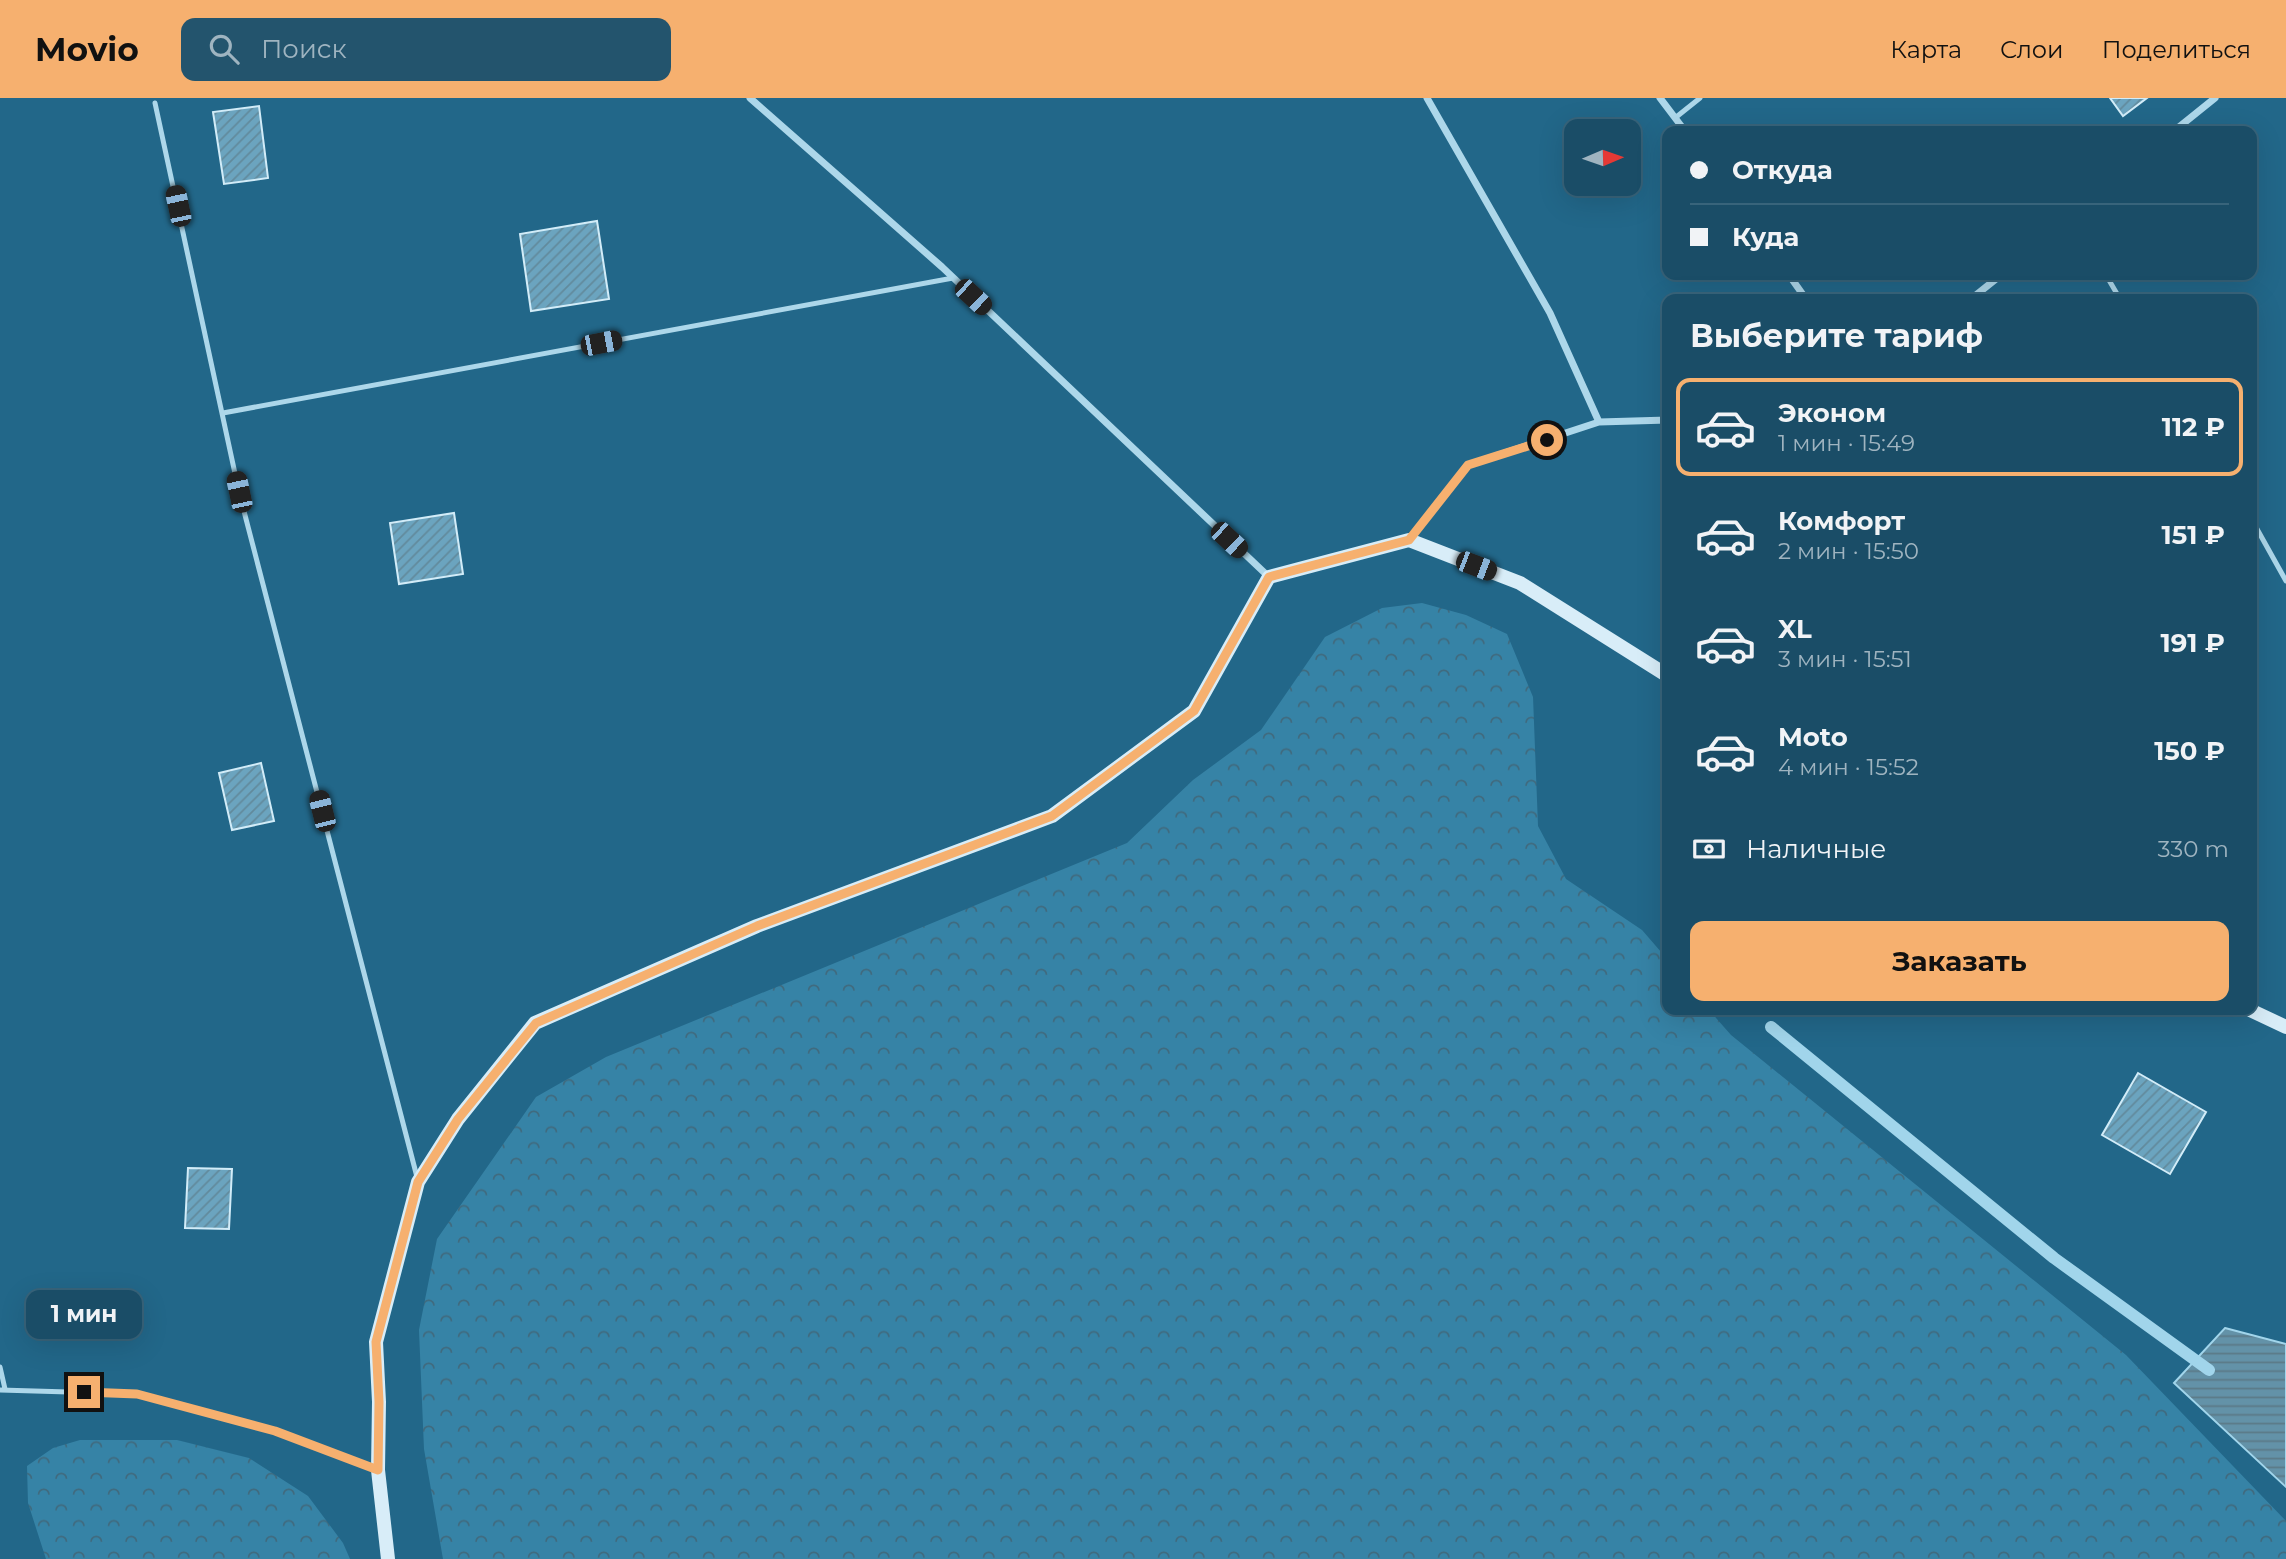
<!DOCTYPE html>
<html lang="ru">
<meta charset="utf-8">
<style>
:root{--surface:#1a4d67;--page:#23546d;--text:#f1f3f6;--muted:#9fb4c0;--line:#38647b;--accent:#f6b06f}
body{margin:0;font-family:Montserrat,sans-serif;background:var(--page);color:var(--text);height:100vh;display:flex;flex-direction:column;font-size:26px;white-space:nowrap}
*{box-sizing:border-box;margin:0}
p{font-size:23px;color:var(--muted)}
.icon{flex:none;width:38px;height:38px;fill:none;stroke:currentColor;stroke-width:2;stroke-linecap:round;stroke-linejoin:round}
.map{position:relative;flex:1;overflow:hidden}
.drawer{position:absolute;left:1662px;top:196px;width:595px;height:721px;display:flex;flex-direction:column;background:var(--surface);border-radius:14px;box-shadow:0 7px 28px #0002,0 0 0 2px var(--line)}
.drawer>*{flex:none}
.guide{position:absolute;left:1662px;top:28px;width:595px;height:154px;border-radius:14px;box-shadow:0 7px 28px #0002,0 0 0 2px var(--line);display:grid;align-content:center;height:154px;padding:0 28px;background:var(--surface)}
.needle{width:46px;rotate:88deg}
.tools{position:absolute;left:1564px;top:21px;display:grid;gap:14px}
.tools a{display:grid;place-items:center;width:77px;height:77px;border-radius:14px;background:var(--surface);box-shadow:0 7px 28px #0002,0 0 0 2px var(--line);font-size:35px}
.end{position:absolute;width:32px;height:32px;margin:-16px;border:9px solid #f6b06f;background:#111;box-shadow:0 0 0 4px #111}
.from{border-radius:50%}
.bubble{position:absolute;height:49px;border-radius:14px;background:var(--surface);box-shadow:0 7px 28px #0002,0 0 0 2px var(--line);font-size:23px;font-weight:700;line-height:49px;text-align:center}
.car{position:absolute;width:21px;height:42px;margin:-21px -10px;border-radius:9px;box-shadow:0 0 5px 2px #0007;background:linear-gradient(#222 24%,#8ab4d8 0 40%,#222 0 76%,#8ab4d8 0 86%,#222 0)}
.guide b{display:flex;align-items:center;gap:24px;height:66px;font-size:26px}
.guide b+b{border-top:2px solid var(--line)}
.guide i{width:18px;height:18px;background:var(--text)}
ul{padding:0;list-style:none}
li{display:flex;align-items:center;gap:21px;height:98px;margin:0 14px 10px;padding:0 14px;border:4px solid transparent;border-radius:14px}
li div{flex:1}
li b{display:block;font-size:26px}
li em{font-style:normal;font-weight:700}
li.selected{border-color:var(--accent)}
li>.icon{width:63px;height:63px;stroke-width:1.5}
h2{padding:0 28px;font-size:32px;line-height:84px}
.pay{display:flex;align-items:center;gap:18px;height:77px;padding:0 28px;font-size:26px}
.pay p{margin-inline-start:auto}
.primary-button{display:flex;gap:14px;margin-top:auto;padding:14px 28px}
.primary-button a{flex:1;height:80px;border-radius:14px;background:var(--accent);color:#111;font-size:28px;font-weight:700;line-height:80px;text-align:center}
header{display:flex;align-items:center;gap:42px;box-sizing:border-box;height:98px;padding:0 35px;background:var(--accent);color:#111}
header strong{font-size:33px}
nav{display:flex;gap:38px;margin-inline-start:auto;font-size:24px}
.search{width:490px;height:63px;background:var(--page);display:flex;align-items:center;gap:18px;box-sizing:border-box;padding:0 24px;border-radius:14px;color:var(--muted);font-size:26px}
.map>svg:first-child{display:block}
.forest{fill:url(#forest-crowns)}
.water{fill:url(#water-rules);stroke:#a1d5eb;stroke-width:2}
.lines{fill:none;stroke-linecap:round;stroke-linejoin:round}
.stream{stroke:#a1d5eb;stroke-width:12}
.building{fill:url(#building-hatch);stroke:#d2ecf8;stroke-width:2}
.service{stroke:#add7ea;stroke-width:5}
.minor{stroke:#add7ea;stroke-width:7}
.secondary{stroke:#d8edf8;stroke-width:14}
.route{stroke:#f6b06f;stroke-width:9}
</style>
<header>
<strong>Movio</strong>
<div class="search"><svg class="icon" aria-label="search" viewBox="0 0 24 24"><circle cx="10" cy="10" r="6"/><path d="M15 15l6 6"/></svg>Поиск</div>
<nav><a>Карта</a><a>Слои</a><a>Поделиться</a></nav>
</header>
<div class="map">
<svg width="2286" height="1461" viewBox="0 0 2286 1461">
<defs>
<pattern id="forest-crowns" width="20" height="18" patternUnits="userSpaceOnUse" patternTransform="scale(1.75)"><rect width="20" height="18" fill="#3683a6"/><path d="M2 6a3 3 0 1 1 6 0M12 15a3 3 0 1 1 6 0" fill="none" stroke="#406a7e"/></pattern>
<pattern id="water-rules" width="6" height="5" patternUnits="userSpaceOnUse" patternTransform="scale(1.75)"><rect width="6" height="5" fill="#6392a8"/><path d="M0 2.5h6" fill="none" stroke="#5b7a88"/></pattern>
<pattern id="building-hatch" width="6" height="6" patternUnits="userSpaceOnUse" patternTransform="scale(1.75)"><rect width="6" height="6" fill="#6ba4bf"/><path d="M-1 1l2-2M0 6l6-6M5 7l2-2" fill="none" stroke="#628a9c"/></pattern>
</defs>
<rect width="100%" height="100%" fill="#226789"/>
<!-- forest -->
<path class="forest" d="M1422 505 1466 517 1507 536 1533 599 1538 728 1566 781 1642 832 1668 862V912H1709L1731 937 2126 1257 2286 1423V1461H443L424 1351 419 1232 437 1141 536 999 606 959 1127 745 1193 682 1261 632 1325 539 1382 510Z
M80 1342H177L249 1360 308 1398 343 1445 350 1461H46L28 1405 27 1368 53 1350Z"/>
<!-- water -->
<path class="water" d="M2225 1230 2286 1246V1389L2174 1285Z"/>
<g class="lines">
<!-- stream -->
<path class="stream" d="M1771 929 2054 1160 2209 1272"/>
</g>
<!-- building -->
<path class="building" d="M2110 0H2147L2123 18Z
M259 8 268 80 224 86 213 14Z
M597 123 609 201 531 213 520 136Z
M454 415 463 476 399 486 390 425Z
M261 665 274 723 232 732 219 675Z
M2138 975 2206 1014 2170 1076 2102 1037Z
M188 1070 232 1071 229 1131 185 1130Z"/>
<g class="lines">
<!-- service -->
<path class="service" d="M155 5 239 394 417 1079
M1675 20 1700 0
M2106 177 2120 201
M223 315 953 180
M2252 422 2286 483
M0 1269 5 1291
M0 1292 137 1296 275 1333 377 1371"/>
<!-- minor -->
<path class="minor" d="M750 0 942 169 1269 479
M1427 0 1550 215 1599 324
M1660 0 1685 33
M2174 33 2215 0
M1789 177 1806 201
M1971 201 2001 177
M1409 442 1468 367 1599 324 1668 322"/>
<!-- secondary -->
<path class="secondary" d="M2250 912 2286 929
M388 1461 378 1372 379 1304 376 1244 418 1084 458 1021 535 925 757 828 1052 718 1194 613 1269 479 1409 442 1520 485 1668 578"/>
</g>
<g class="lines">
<!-- route -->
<path class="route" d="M84 1294 137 1296 275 1333 378 1372 379 1304 376 1244 418 1084 458 1021 536 925 757 828 1052 718 1194 613 1269 479 1409 442 1468 367 1547 342"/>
</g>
</svg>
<div class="tools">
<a><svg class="needle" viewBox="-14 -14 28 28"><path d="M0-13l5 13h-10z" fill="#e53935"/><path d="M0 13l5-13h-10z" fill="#9fb4c0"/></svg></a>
</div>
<i class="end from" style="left:1547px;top:342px"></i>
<i class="end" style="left:84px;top:1294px"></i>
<div class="bubble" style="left:26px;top:1192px;width:116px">1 мин</div>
<i class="car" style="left:178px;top:108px;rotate:348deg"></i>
<i class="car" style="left:973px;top:199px;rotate:133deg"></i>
<i class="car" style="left:601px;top:245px;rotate:79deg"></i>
<i class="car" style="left:239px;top:394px;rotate:348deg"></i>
<i class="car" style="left:1229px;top:442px;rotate:133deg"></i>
<i class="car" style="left:1476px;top:468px;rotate:111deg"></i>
<i class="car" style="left:322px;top:713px;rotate:346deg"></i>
<div class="guide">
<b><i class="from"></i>Откуда</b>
<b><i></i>Куда</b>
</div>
<section class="drawer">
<h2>Выберите тариф</h2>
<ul>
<li class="selected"><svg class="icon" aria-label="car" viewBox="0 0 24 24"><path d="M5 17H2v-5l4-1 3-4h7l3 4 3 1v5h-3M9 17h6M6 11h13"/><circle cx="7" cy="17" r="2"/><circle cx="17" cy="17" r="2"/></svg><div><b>Эконом</b><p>1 мин · 15:49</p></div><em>112 ₽</em></li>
<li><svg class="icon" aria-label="car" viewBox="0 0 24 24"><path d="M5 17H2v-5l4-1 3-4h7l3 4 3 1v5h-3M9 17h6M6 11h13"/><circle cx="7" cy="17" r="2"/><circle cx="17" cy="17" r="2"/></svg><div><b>Комфорт</b><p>2 мин · 15:50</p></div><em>151 ₽</em></li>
<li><svg class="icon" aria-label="car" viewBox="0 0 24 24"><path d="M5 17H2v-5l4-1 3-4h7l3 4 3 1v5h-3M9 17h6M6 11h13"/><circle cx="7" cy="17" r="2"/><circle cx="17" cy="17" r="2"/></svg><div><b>XL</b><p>3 мин · 15:51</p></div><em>191 ₽</em></li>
<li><svg class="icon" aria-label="car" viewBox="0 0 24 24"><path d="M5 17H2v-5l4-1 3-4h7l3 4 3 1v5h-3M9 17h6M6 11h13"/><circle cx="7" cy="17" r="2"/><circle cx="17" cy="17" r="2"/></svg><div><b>Moto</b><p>4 мин · 15:52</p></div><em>150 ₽</em></li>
</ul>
<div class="pay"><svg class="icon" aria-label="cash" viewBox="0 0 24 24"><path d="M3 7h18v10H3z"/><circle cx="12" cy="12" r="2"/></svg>Наличные<p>330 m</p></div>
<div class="primary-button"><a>Заказать</a></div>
</section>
</div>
